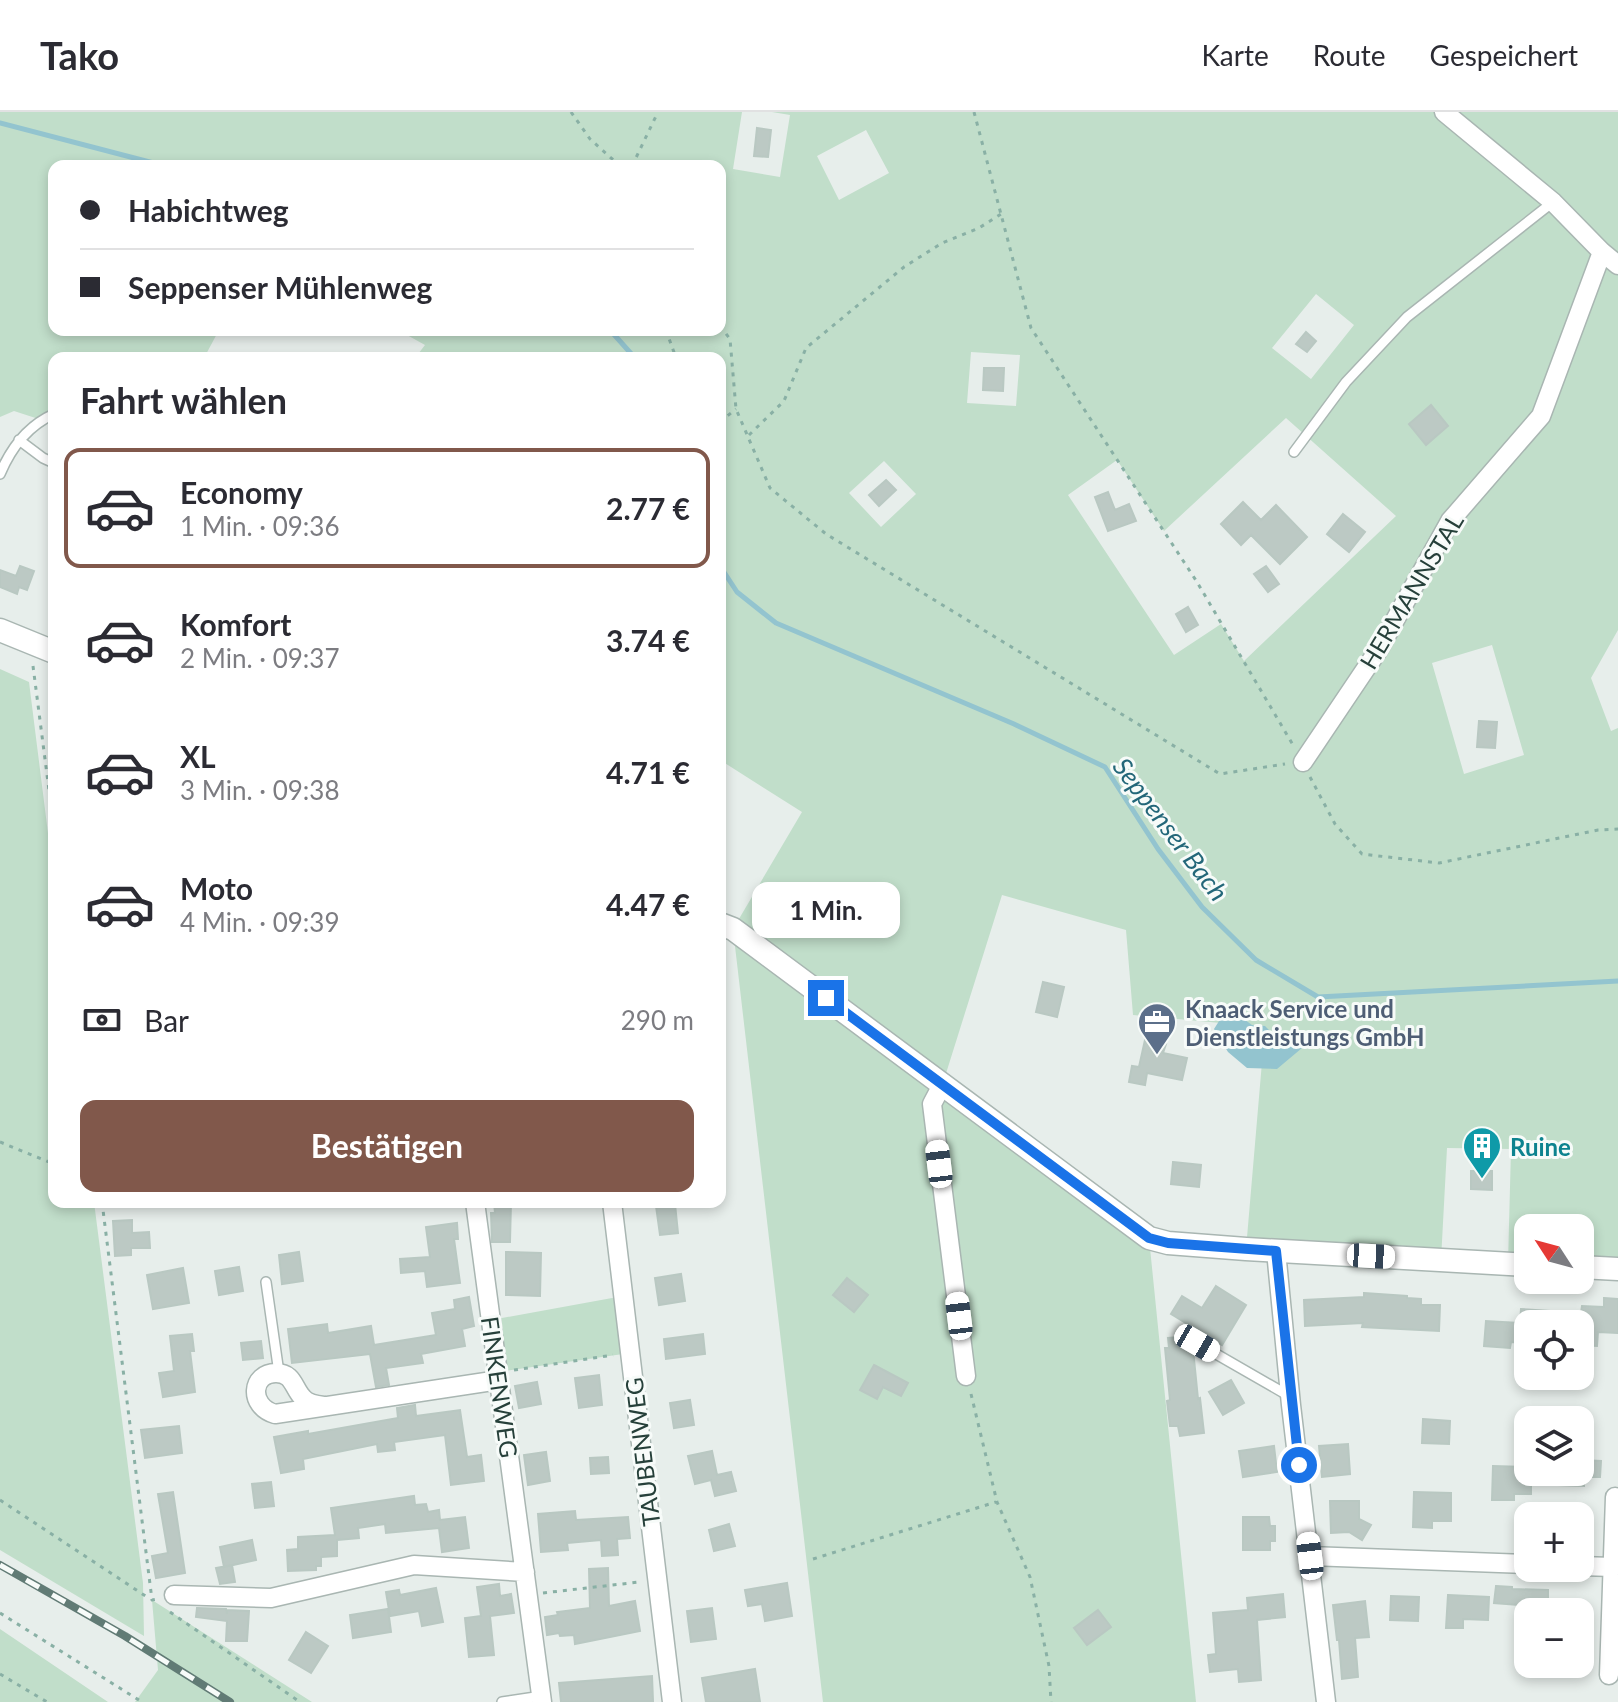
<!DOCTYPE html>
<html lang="de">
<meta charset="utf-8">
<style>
:root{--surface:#fff;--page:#f7f7f7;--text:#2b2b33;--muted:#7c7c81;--line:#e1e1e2;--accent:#81584b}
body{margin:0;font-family:Lato,sans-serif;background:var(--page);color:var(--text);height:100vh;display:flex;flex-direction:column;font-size:30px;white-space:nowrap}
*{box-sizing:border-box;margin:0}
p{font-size:26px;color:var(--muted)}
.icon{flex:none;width:44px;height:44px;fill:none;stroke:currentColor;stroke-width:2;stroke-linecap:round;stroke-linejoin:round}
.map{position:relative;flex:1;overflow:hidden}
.panel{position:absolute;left:48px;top:240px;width:678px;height:856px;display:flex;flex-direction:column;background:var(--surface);border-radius:16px;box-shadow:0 4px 12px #0003}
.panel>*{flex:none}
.banner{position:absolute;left:48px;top:48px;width:678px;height:176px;border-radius:16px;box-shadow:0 4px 12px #0003;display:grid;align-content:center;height:176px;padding:0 32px;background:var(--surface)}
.needle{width:52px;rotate:306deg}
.tools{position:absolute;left:1514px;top:1102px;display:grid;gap:16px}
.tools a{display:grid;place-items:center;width:80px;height:80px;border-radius:16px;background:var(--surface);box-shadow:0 4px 12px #0003;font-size:40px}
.end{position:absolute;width:36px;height:36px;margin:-18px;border:10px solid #1a73e8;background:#fff;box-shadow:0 0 0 4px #fff}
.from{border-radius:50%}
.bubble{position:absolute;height:56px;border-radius:16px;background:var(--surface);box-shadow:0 4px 12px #0003;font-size:26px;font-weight:700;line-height:56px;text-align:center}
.car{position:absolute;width:24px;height:48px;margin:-24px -12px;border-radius:10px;box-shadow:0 0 6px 2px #0007;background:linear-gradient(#fff 24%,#345 0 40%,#fff 0 76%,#345 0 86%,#fff 0)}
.banner b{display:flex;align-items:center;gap:28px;height:76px;font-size:30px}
.banner b+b{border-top:2px solid var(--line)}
.banner i{width:20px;height:20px;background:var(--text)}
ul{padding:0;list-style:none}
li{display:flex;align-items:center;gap:24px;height:120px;margin:0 16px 12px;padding:0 16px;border:4px solid transparent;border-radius:16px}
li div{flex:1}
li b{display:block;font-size:30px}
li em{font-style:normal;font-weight:700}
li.selected{border-color:var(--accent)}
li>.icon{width:72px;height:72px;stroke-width:1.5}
h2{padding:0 32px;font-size:36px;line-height:96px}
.pay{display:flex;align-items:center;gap:20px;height:88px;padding:0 32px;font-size:30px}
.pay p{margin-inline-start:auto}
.cta{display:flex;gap:16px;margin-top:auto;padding:16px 32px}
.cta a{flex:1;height:92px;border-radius:16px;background:var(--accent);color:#fff;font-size:32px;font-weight:700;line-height:92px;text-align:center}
header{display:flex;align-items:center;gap:48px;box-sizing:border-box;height:112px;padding:0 40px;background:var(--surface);border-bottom:2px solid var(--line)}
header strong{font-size:38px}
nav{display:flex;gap:44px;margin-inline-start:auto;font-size:28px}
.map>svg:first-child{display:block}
.green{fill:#c1deca;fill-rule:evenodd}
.water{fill:#93c4cf}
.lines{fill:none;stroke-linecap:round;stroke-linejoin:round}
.stream{stroke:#93c4cf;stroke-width:5}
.building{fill:#bcc9c4;stroke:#b9c8c2;stroke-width:2}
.service-casing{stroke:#a9b6b2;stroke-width:12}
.minor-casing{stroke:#a9b6b2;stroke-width:21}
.tertiary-casing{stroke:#a9b6b2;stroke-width:25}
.path{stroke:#89b0a5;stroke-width:3;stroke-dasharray:4 6;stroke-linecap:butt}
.service{stroke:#fff;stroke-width:9}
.minor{stroke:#fff;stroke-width:18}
.tertiary{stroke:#fff;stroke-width:22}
.rail-casing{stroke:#617b75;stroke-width:8}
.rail{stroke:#f7fbf9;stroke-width:5;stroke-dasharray:15;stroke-linecap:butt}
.route{stroke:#1a73e8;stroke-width:10}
.labels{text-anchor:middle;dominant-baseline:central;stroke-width:6;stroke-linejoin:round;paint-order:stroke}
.street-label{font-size:24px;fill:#26403a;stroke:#f7fbf9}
.service-label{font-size:24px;font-weight:bold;fill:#4e5e75;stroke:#f7fbf9;text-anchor:start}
.culture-label{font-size:24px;font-weight:bold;fill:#0d838f;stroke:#f7fbf9;text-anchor:start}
.water-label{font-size:26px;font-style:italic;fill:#236779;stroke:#f7fbf9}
</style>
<header>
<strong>Tako</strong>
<nav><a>Karte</a><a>Route</a><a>Gespeichert</a></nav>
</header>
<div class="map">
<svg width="1618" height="1590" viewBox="0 0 1618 1590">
<rect width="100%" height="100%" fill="#e7eeeb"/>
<!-- green -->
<path class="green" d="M0 0H742L733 57 780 65 790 3 772 0H1618V518L1591 566 1611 619 1618 616V1157L1580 1155V1116H1528V1153L1508 1151 1511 1037 1447 1036 1441 1148 1246 1137 1265 915 1133 903 1126 818 1002 783 943 971 1149 1126 1196 1590H823L733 817 802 700 720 648V246H415L425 233 398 218H720V54H54V218H219L204 246H54V312L14 299 0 305ZM866 18 889 61 839 88 817 44ZM1316 182 1354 213 1311 267 1272 236ZM971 240 1020 243 1016 294 967 291ZM1286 306 1396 404 1244 549 1221 512 1174 543 1068 383 1117 348 1164 419ZM884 349 916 382 881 415 849 381ZM1492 533 1524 643 1464 662 1432 551Z
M0 557 29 570 54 769V1090H94L143 1471 144 1524 0 1438Z
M623 1184 630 1241 498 1260 491 1208Z
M152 1488 312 1590H135L158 1558Z
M0 1517 108 1590H0Z"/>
<!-- water -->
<path class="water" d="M1237 902 1252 913 1265 914 1280 929 1294 928 1302 936 1277 957 1247 956 1228 940 1214 917 1221 906Z"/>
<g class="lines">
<!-- stream -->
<path class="stream" d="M0 11 165 54
M610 218 635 246
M720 454 737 480 776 511 1014 612 1105 655 1158 737 1202 795 1256 848 1318 885 1618 869"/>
</g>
<!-- building -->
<path class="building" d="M757 16 771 18 768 45 754 44Z
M1306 220 1316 229 1307 240 1296 232Z
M984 256H1004L1003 279 983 278Z
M1431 293 1448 314 1426 333 1409 312Z
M886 368 896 378 879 394 869 383Z
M1108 380 1115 398 1129 392 1136 409 1108 419 1095 385Z
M1243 390 1261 408 1276 393 1307 425 1280 452 1251 423 1241 433 1221 412Z
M1343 402 1365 420 1349 440 1327 422Z
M20 454 34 459 27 478 19 475 17 482 0 475V458L16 464Z
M1266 454 1279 472 1268 480 1254 462Z
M1188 495 1198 513 1186 520 1176 502Z
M1479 609 1497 610 1495 636 1477 635Z
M1043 870 1064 875 1057 905 1036 900Z
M1145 928 1166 932 1163 941 1187 946 1182 968 1147 961 1145 973 1129 970 1132 954 1139 955Z
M1173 1050 1201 1053 1199 1075 1171 1072Z
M1471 1059H1492V1078L1471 1077Z
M494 1090H511L510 1130H492L491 1101H495Z
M675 1092 678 1121 660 1123 656 1094Z
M132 1108V1121L149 1120 150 1136H131V1143L115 1144 113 1109Z
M457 1111 458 1127H454L460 1171 427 1175 425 1159 401 1161 400 1147 430 1145 426 1115Z
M299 1140 303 1169 282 1172 279 1143Z
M506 1140 541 1141 540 1184 506 1183Z
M239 1155 243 1179 219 1183 215 1159Z
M183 1156 189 1191 153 1197 147 1163Z
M681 1162 685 1189 659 1193 655 1166Z
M847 1166 868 1183 854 1200 833 1183Z
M1216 1174 1246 1193 1222 1233 1171 1202 1182 1184 1202 1196Z
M1364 1181 1407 1184V1186L1421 1187V1193H1440L1439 1219 1362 1215 1363 1211 1305 1214 1304 1188 1364 1185Z
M469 1185 474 1214 462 1217 465 1234 421 1242 423 1251 386 1256 389 1273 376 1275 370 1242 292 1251 288 1217 327 1212 328 1221 371 1214 374 1233 436 1223 432 1201 455 1197 454 1188Z
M1604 1186 1618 1187V1221L1598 1220 1597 1234 1580 1233V1212H1525L1524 1231 1511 1230 1510 1236 1484 1234 1486 1209 1520 1211 1521 1197 1581 1201 1582 1194 1604 1195Z
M192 1222 194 1239H190L195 1280 163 1285 159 1261 174 1259 170 1224Z
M703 1222 705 1242 666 1247 664 1227Z
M1192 1224 1190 1232 1193 1237 1198 1287 1200 1286 1204 1321 1180 1324 1178 1314H1170L1167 1289 1170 1288 1165 1236H1169L1168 1226Z
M261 1229 263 1246 243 1248 241 1231Z
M874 1253 908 1271 901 1284 883 1275 877 1287 860 1278Z
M599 1263 602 1293 579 1296 575 1266Z
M1231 1268 1244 1291 1223 1303 1209 1280Z
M537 1270 541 1292 519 1296 515 1274Z
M690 1288 694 1313 674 1316 670 1291Z
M415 1293 416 1304 460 1298 467 1345 481 1343 484 1369 451 1373 445 1323 394 1330 395 1338 378 1340 377 1332 303 1347 304 1357 281 1361 274 1325 308 1319V1322L398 1306 397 1296Z
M1423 1307 1450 1309 1449 1332 1422 1331Z
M179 1314 182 1341 145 1346 141 1318Z
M1348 1332 1350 1362 1322 1365 1319 1334Z
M1274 1334 1277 1360 1243 1365 1239 1339Z
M712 1339 717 1363 731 1360 736 1379 715 1384 711 1368 695 1372 688 1344Z
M546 1340 550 1369 528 1373 524 1343Z
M608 1345 609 1361 591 1362 590 1346Z
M1580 1348 1601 1349 1600 1365H1584V1374L1559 1373 1560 1360H1580Z
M1493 1354 1528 1355V1360H1531V1382H1514V1388H1492Z
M271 1370 274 1394 255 1396 252 1372Z
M173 1380 185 1461 156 1466 152 1444 168 1441 158 1382Z
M1414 1380 1451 1381V1409H1432V1416L1413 1415Z
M414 1384 415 1393 426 1392 428 1400 439 1398 440 1408 465 1405 469 1436 442 1440 439 1416 386 1421 385 1412 358 1416 359 1426 337 1428V1444L321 1445V1454H316V1458L288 1459 287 1438 298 1437V1425L335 1423 331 1396Z
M1330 1389H1359V1407L1371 1413 1362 1428 1349 1420 1331 1421Z
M575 1399 576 1408 628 1405 630 1426 617 1427 618 1443 602 1444 601 1428 567 1431 568 1438 541 1440 538 1402Z
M1243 1405H1269L1270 1414H1275V1429H1270V1438H1243Z
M729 1412 735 1434 714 1439 709 1418Z
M252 1428 256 1448 224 1455 220 1435Z
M232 1453 235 1470 220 1472 216 1456Z
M608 1456 609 1494 635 1489 640 1519 575 1532 574 1523 560 1524 559 1521 547 1523 545 1505 558 1503 557 1500 590 1496 589 1457Z
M787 1471 792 1504 765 1509 762 1492 748 1494 745 1478Z
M499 1472 500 1484 511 1482 514 1501 490 1504 494 1543 469 1545 465 1506 481 1504 477 1475Z
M1496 1474 1512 1475V1477L1548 1478V1498H1532V1494L1494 1491Z
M436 1476 443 1510 422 1514 419 1499 390 1504 386 1480 399 1478 400 1483Z
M1283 1482 1285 1505 1257 1508 1261 1568 1239 1570 1238 1557 1210 1560 1208 1543 1216 1542 1213 1501 1248 1498 1247 1486Z
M1448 1483 1489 1485 1488 1508 1463 1507V1516H1446Z
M1391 1484 1419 1485 1418 1509 1390 1508Z
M1365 1489 1369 1525 1355 1526 1358 1565 1342 1567 1339 1528H1337L1333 1493Z
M197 1496 226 1497 227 1502V1498L249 1499 247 1529H226L227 1509 196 1505Z
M712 1496 716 1527 691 1530 687 1499Z
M388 1497 391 1520 353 1526 350 1503Z
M1098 1498 1111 1515 1087 1533 1074 1516Z
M306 1520 328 1534 311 1561 289 1548Z
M755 1557 760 1590H706L702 1566Z
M652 1564 653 1589 561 1590 559 1571Z"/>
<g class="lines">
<!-- service casing -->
<g class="service-casing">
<path id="service" d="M19 328 43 346 54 351
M1294 340 1346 270 1407 205 1553 90
M0 362C11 336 27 314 54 302
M266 1170 279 1261
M1197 1231 1291 1285
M502 1590 542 1584"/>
</g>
<!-- minor casing -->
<g class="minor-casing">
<path id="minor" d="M1444 0 1553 90 1602 140 1618 153
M1303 650 1379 537 1450 409 1541 304 1602 140
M943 971 932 992 966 1264
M475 1090 542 1590
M612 1090 672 1590
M1276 1139 1291 1293 1326 1590
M324 1294C316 1293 307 1292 302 1285 293 1275 293 1261 276 1261 251 1261 248 1294 275 1302L499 1268
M1310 1444 1528 1452
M1580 1454 1613 1455
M174 1483 271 1486 414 1453 525 1460
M1609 1563 1615 1385"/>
</g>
<!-- tertiary casing -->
<g class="tertiary-casing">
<path id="tertiary" d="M0 518 54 540
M720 812 733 817 1149 1126 1168 1131 1246 1137 1528 1153
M1580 1155 1618 1157"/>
</g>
<!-- path -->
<path class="path" d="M571 0 590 27 620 54
M974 0 1031 216 1197 470 1293 633
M632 54 658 0
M720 214 730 227 736 297 770 376 826 422 1220 662 1285 652
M666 218 676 246
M720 310 736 297
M749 323 784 289 806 236 904 155 942 131 979 116 1001 102
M33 554 54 717
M1310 665 1335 712 1362 742 1439 751 1598 718 1618 717
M0 1030 54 1052
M102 1090 152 1488 158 1487
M514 1258 613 1243
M971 1282 997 1390 1030 1465 1049 1554 1051 1590
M0 1388 150 1487
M813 1447 996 1390
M543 1481 639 1470
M170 1500 300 1590
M0 1501 142 1590
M0 1562 47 1590"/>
<!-- service -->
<use href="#service" class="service"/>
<!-- minor -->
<use href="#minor" class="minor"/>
<!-- tertiary -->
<use href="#tertiary" class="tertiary"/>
<!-- rail casing -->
<g class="rail-casing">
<path id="rail" d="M0 1453 125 1524 230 1590"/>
</g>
<!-- rail -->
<use href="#rail" class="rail"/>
</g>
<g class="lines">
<!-- route -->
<path class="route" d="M826 886 1149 1126 1168 1131 1276 1139 1299 1353"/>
</g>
<!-- icons -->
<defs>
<g id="office-pin" transform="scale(2)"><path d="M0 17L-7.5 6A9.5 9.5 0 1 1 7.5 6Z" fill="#5c6f8a" stroke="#f7fbf9"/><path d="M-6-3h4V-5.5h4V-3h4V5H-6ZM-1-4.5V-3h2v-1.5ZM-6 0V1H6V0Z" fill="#fff"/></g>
<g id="building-pin" transform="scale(2)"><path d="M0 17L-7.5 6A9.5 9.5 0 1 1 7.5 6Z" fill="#0f9aa8" stroke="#f7fbf9"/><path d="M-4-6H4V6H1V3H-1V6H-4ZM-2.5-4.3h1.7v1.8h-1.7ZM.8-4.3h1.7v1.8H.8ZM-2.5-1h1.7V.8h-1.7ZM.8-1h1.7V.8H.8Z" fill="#fff"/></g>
</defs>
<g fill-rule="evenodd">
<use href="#office-pin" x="1157" y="910"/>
<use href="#building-pin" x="1482" y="1034"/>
</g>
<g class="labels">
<!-- street labels -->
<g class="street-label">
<text transform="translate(1411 479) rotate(-59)">HERMANNSTAL</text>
<text transform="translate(500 1275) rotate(82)">FINKENWEG</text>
<text transform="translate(642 1340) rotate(-97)">TAUBENWEG</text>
</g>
<!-- service labels -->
<g class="service-label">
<text x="1185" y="896">Knaack Service und<tspan x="1185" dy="28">Dienstleistungs GmbH</tspan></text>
</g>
<!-- culture labels -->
<g class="culture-label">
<text x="1510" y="1034">Ruine</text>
</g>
<!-- water labels -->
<g class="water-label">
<text transform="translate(1171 717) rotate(53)">Seppenser Bach</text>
</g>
</g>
</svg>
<div class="tools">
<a><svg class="needle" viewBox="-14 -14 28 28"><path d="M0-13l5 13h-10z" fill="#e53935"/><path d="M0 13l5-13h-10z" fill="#7c7c81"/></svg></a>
<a><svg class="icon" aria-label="locate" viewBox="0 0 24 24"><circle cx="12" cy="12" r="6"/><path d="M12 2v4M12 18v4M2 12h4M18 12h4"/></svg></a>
<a><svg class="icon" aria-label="layers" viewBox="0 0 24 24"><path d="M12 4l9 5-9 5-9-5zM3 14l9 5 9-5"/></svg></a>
<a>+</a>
<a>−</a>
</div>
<i class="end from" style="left:1299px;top:1353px"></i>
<i class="end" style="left:826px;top:886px"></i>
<div class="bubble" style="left:752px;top:770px;width:148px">1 Min.</div>
<i class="car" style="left:939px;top:1052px;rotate:353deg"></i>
<i class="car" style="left:1371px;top:1144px;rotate:93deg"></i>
<i class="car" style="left:959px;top:1204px;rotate:353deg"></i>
<i class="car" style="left:1197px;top:1231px;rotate:120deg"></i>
<i class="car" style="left:1310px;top:1444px;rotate:353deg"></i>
<div class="banner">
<b><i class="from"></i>Habichtweg</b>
<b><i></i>Seppenser Mühlenweg</b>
</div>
<section class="panel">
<h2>Fahrt wählen</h2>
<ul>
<li class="selected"><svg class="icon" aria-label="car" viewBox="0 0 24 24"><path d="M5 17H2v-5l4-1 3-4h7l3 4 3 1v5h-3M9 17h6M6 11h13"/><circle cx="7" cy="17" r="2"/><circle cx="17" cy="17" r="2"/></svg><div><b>Economy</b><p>1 Min. · 09:36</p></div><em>2.77 €</em></li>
<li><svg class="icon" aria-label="car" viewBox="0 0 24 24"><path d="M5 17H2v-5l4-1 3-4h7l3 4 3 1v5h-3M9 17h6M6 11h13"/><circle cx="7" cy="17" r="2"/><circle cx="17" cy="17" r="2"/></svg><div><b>Komfort</b><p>2 Min. · 09:37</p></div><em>3.74 €</em></li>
<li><svg class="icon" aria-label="car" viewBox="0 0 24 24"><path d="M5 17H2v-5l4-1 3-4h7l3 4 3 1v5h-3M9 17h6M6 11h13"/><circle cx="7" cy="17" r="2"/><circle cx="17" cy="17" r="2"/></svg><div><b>XL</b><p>3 Min. · 09:38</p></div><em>4.71 €</em></li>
<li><svg class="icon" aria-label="car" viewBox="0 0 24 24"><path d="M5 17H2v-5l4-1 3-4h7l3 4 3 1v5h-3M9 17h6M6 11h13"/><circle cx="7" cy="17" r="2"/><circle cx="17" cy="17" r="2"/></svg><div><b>Moto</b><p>4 Min. · 09:39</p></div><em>4.47 €</em></li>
</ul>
<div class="pay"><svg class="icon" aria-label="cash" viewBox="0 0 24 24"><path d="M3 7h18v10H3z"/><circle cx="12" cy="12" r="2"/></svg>Bar<p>290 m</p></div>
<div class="cta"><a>Bestätigen</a></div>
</section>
</div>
